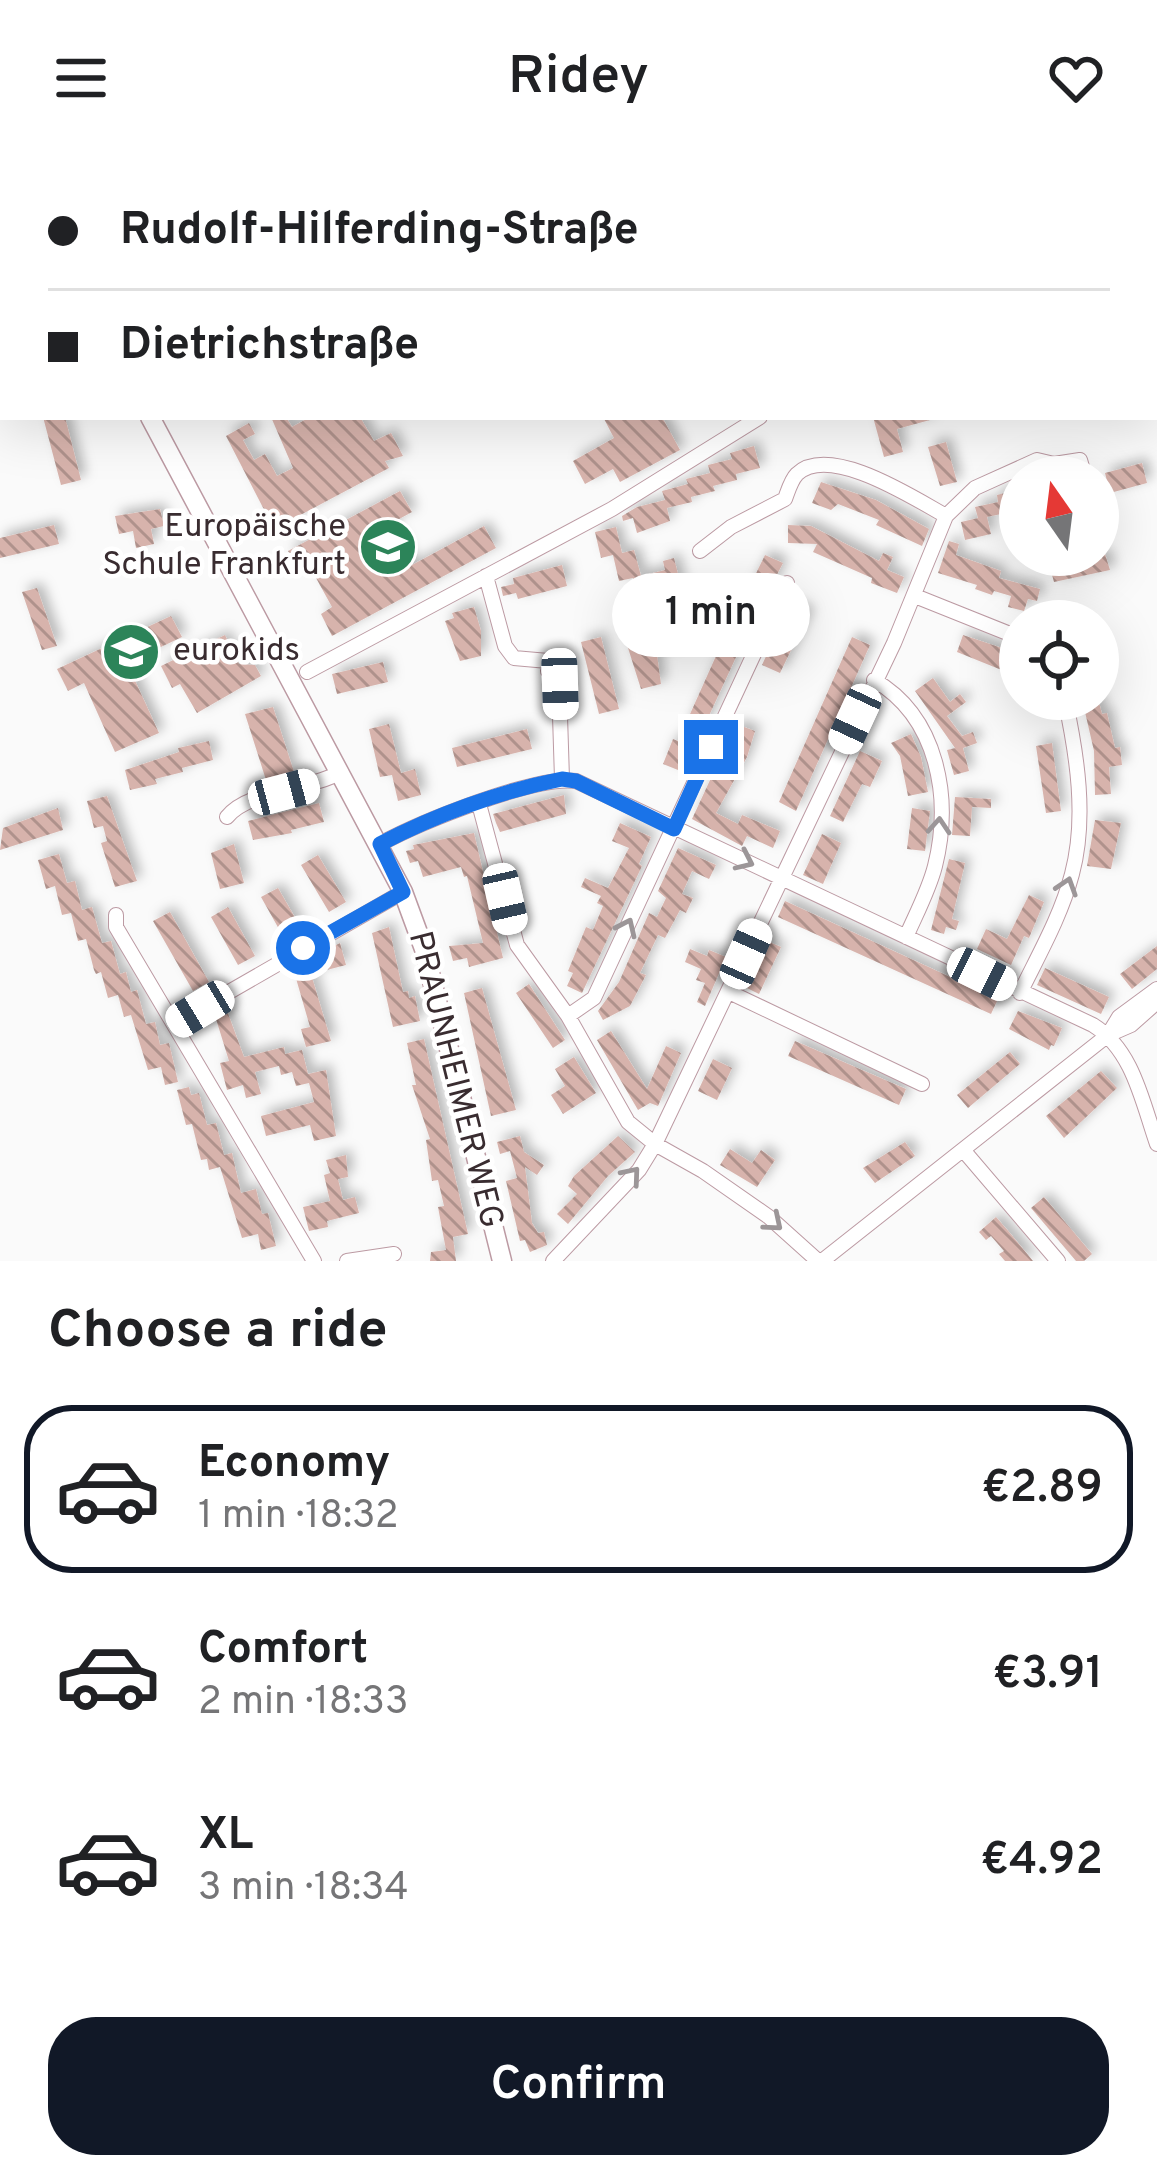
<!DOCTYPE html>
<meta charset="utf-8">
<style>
:root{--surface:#fff;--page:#f2f2f2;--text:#202124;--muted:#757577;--line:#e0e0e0;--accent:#111827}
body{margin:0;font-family:Overpass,sans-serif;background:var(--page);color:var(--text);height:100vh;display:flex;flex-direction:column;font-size:45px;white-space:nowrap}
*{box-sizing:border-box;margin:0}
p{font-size:39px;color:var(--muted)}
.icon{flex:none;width:66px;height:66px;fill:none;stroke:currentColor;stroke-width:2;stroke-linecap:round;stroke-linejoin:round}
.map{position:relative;height:1105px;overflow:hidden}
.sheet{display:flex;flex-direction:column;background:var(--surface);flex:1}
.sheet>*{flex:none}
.guide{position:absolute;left:0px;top:0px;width:1158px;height:264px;box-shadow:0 12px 48px #0002;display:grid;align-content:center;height:264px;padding:0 48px;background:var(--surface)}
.needle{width:78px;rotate:346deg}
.buttons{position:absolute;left:999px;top:300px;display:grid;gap:24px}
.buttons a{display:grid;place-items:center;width:120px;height:120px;border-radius:50%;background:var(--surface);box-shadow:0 12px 48px #0002;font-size:60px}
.end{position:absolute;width:54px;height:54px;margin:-27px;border:15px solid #1a73e8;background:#fff;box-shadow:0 0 0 6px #fff}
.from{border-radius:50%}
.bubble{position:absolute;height:84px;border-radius:42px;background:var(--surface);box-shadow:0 12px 48px #0002;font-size:39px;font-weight:600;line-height:84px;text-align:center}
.car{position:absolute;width:36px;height:72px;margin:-36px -18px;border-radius:15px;box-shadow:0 0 9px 3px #0007;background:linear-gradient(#fff 24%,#345 0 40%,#fff 0 76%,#345 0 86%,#fff 0)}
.guide b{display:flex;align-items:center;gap:42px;height:114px;font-size:45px}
.guide b+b{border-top:3px solid var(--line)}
.guide i{width:30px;height:30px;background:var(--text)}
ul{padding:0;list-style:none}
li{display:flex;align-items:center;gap:36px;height:168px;margin:0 24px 18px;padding:0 24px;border:6px solid transparent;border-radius:48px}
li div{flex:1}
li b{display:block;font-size:45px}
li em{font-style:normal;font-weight:600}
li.on{border-color:var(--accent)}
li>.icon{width:108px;height:108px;stroke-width:1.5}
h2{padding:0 48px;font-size:54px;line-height:144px}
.primary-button{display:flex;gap:24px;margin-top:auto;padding:24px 48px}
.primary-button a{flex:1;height:138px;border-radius:48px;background:var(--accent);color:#fff;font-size:48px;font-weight:600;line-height:138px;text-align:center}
header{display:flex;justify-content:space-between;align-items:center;height:156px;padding:0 48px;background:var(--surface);font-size:54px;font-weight:600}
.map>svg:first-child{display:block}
.building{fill:url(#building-back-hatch);filter:url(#shadow)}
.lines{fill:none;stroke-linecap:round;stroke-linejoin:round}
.minor-casing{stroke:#bc9aa3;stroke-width:16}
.major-casing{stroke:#bc9aa3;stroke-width:21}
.minor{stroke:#fff;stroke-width:14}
.major{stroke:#fff;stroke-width:18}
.oneway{stroke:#9c9698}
.route{stroke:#1a73e8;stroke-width:15}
.labels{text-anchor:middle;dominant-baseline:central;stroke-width:9;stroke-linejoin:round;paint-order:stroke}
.poi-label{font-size:33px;fill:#392c30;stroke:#fff;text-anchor:end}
.street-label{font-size:33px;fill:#392c30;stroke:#fff}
</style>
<header><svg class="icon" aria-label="menu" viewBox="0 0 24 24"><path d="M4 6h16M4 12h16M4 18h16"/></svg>Ridey<svg class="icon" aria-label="heart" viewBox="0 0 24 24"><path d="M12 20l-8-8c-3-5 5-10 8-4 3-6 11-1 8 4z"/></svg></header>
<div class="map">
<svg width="1157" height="1105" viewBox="0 0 1157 1105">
<defs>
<pattern id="building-back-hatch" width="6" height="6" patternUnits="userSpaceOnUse" patternTransform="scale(3)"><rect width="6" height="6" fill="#d7b3ac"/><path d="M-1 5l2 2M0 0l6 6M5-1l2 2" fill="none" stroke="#af928c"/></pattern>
<filter id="shadow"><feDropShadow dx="5.5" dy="-5.5" stdDeviation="6" flood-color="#0004"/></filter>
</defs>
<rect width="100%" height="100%" fill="#fafafa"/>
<!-- building -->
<path class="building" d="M43 261H65L81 324 61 329Z
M271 261H286L292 271 310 261H360L374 285 391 277 403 300 385 305 389 312 274 373 226 280 249 267 255 278 243 284 254 304 265 298 277 320 293 312Z
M603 261H662L680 294 620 326 613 313 585 328 573 305 614 282Z
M873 261H930V264L897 273 903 296 884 301Z
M946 286 957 326 940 330 928 291Z
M754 290 760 312 736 318 737 324 713 330 715 335 691 341 692 346 667 352 670 365 637 377 633 362 623 365 622 360 637 351 665 344 662 335 688 328 686 323 710 317 708 309 732 303 730 297Z
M1142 307 1147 327 1110 337 1105 317Z
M821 326 876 344 929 373 922 390 876 369 879 364 838 348 831 354 812 347Z
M1020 333V354L987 361 991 378 965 384 961 366 978 362 975 351 998 346 997 339Z
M400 335 412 356 390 368 412 409 484 370 496 392 332 480 321 458 332 451 310 411 300 416 288 395Z
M160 353 164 370 151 373 154 388 136 392 133 375 119 378 115 360Z
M54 369 59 388 0 402V382Z
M788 369 811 370 879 405 883 397 893 401 887 414 904 421 897 437 871 427 872 422 813 396 817 388 788 387Z
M616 371 622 397 634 394 641 420 665 414 663 405 674 402 685 446 678 448 681 459 671 461 666 439 638 446 633 422 619 425 613 399 601 402 595 376Z
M949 385 959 388 956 399 1001 415 999 422 1040 433 1037 445 1028 443 1024 455 1008 451 1011 440 994 435 992 439 975 433 977 429 938 417Z
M1105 398 1110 414 1054 426 1049 408 1075 401 1076 406Z
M765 399 783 407 745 481 728 474Z
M562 409 567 430 518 443 516 437 503 440 501 431 514 428 513 422Z
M37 432 57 490 42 494 22 436Z
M790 448 809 457 780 517 762 509Z
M474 451 481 475V500L460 505 445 465 454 462 452 457Z
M171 460 182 481 127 507 159 577 115 596 84 527 68 535 57 513Z
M670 468 678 494 657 499 661 528 641 533 622 473 632 470 637 478Z
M225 479 239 508 255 509 261 520 197 557 180 528 172 532 161 510Z
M963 479 1017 497 1009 517 957 496Z
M601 481 619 553 599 558 581 486Z
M852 481 870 489 796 655 779 646Z
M720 491 737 499 683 616 663 608 673 583 678 585Z
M383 506 388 526 337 538 332 518Z
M933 522 950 546 960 538 966 546 947 560 962 580 973 576 977 587 963 592 969 615 954 619 947 594 955 592 915 535Z
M1082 543H1098L1102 558 1107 557 1115 592 1120 591 1122 609 1109 611 1111 638 1095 639 1094 595Z
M273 551 294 616 266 624 245 558Z
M389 568 401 617 415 613 421 639 398 645 392 619 380 621 369 573Z
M736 568 755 575 747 601 716 657 738 668 742 659 780 675 773 692 747 680 742 690 692 663Z
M527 573 532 593 457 611 452 592Z
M911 578 921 601 928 636 908 640 900 600 891 587Z
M209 585 213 604 182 612 183 616 155 623 157 628 130 634 125 614 179 596 178 592Z
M1052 587 1061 655 1046 657 1036 590Z
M860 595 882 605 870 631 862 628 843 666 830 660Z
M564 639 566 658 500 676 496 667 493 658Z
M107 640 137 725 115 731 101 687 107 685 103 670 94 672 87 645Z
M955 641 991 643V652L972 651 970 680 952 679Z
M319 647 324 666 291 674 292 677 253 684 248 665Z
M58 652 63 674 0 694 3 672Z
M912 652 930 655 925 695 907 693Z
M1095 664 1121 667 1111 713 1087 710Z
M620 667 651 681 639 708 642 710 582 837 567 830 573 817 568 815 586 771 593 774 603 750 597 747 601 740 581 731 585 722 608 732 629 692 612 685Z
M474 677 503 802 469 811 467 802 453 805 449 790 483 787 467 720 464 721 461 711 423 721 418 705 410 707 406 695 414 693 413 689Z
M822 678 841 687 823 728 803 719Z
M234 688 244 727 220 733 211 697Z
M678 692 716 709 709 723 692 715 682 738 693 742 686 757 680 754 665 782 658 779 640 817 646 819 630 850 603 864 598 855 619 826 649 757 657 761 666 742 658 735Z
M59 698 67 727 75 725 82 754 92 751 102 787 111 785 120 818 126 816 131 836 137 834 146 868 155 866 160 889 169 887 178 926 165 929 161 911 148 914 131 859 124 861 118 839 108 842 101 816 96 818 94 814 86 783 78 785 71 757 62 759 55 730 46 733 38 704Z
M318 699 346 746 329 756 301 709Z
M949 703 965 707 952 763 959 765 956 774 946 771 944 778 931 774Z
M278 732 301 772 284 782 261 741Z
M1029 739 1044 746 1029 782 1024 780 1011 809 977 793 986 773 1007 783Z
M785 745 998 843 991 858 778 761Z
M228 751 255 800 238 809 211 761Z
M170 756 209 826 193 835 153 765Z
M389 771 403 836 408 835 409 842 415 840 420 865 393 871 372 777Z
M767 785 781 791 759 838 747 832Z
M340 787 346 809 311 818 331 885 306 891 301 873 310 871 293 812 315 807 313 801Z
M1157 790V813L1132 833 1120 818Z
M690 793 707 800 709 794 726 801 705 850 697 846 705 827 696 824 701 813 685 806Z
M1045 812 1109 841 1101 858 1037 829Z
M529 828 565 884 553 892 516 837Z
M482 832 516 954 491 960 464 837Z
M226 852 244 901 284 891 285 898 302 894 308 918 326 914 336 980 314 985 310 969 266 980 261 960 314 946 309 927 296 930 292 916 281 919 279 910 255 916 261 938 246 942 243 929 227 934 220 907 229 905 216 863 217 856Z
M1018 855 1062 872 1054 890 1051 889 1049 894 1009 873Z
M611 875 647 933 666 890 681 897 658 950 650 947 638 954 597 884Z
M424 883 468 1078 453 1081 456 1105H430L431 1096 446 1094 438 1051 444 1050 438 1024 432 1025 426 984 430 983 412 929H416L407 887Z
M795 885 906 933 899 949 788 900Z
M1010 896 1020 908 968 952 957 939Z
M574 901 596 937 563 958 551 939 565 930 555 913Z
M713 903 732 912 717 944 698 935Z
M1101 915 1117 932 1064 982 1046 960Z
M189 931 191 939 199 937 207 969 216 967 224 999 232 997 241 1037 256 1033 262 1058 268 1057 276 1090 261 1094 258 1078 242 1082 220 1011 209 1014 207 1003 201 1004 192 968 186 969 177 934Z
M520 980 524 996 544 1009 537 1019 525 1011 532 1067 538 1077 544 1076 547 1089 530 1096 525 1084 520 1085 506 1025 517 1022 510 995 500 998 497 986Z
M618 980 635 996 608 1020 568 1068 557 1058 577 1038 568 1030 574 1020Z
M905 986 915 1000 875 1027 863 1012Z
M730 993 752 1007 761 994 775 1004 757 1031 720 1009Z
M346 999 348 1021 338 1023 343 1044 355 1041 359 1057 327 1065 328 1071 309 1075 303 1051 330 1045 324 1019 330 1017 326 1004Z
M1044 1041 1092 1098 1084 1105H1076L1031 1052Z
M996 1061 1009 1076 1033 1105H1005L999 1098 1004 1095 991 1080 986 1084 979 1076Z"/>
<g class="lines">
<!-- minor casing -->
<g class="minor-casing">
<path id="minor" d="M103 3 105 0
M551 3 564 0
M0 32 3 33
M0 251 3 249
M1098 370 1102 383 1098 384
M700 395 731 371 785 343C788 335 791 324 797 318 830 287 915 343 946 360
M486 420 505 490 514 502 548 505
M915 440 1020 482
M548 515 559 528 562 623
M307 516 612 353 760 261
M874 524C938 561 952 642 935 710 929 734 916 758 906 781
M479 648 517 789 568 860 628 966 655 988 703 1015 769 1061 818 1105
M227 661C248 634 310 634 341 616
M380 688C419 667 535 619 576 625L1093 869C1133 894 1142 945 1157 988
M116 759V771L314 1105
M729 836 922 928
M1020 837C1039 798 1061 760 1072 718 1087 662 1077 599 1065 543
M568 860 594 842 787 427
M175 867 403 736
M1108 879 1131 869 1157 846
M964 995 1058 1105
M347 1105 394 1098
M553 1105 639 1014 655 988 894 487 946 360 975 332 1037 304 1054 308 1080 304 1085 321
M822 1105 1108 879 1119 861 1157 833"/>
</g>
<!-- major casing -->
<g class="major-casing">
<path id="major" d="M15 0 17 3
M150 261 403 736 424 793 502 1105"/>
</g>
<!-- minor -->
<use href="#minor" class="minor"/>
<!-- major -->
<use href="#major" class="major"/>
</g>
<!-- one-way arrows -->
<defs><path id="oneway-chevron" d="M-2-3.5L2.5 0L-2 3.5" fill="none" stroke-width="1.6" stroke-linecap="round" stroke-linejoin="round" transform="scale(3)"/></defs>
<g class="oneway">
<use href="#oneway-chevron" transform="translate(939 670) rotate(-86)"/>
<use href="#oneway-chevron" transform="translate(745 705) rotate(25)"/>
<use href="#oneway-chevron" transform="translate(1067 730) rotate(-72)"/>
<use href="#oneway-chevron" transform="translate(627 771) rotate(-65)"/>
<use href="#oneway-chevron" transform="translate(632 1019) rotate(-50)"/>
<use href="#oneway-chevron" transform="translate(774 1067) rotate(40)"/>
</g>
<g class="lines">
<!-- route -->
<path class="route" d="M303 792 403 736 380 688C435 659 501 635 562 623L576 625 674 673 711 591"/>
</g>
<!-- icons -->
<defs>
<g id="school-disc" transform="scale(3)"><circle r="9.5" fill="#2c8459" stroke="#fff"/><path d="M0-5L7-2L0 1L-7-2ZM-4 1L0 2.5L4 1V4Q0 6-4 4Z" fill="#fff"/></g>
</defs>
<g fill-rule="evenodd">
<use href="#school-disc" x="388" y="391"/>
<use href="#school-disc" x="131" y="496"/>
</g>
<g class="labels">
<!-- poi labels -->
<g class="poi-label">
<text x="346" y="372">Europäische<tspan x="346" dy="38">Schule Frankfurt</tspan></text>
<text x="173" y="496" text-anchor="start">eurokids</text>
</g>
<!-- street labels -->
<g class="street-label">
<text transform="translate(454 924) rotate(76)">PRAUNHEIMER WEG</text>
</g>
</g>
</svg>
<div class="buttons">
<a><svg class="needle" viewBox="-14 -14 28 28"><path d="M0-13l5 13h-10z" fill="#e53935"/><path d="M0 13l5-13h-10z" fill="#757577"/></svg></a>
<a><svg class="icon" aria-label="locate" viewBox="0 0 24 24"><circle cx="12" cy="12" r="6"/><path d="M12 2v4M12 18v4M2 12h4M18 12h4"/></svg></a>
</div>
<i class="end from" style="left:303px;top:792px"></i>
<i class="end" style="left:711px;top:591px"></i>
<div class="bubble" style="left:612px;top:417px;width:198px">1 min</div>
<i class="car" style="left:560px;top:528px;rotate:178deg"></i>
<i class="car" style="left:855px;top:563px;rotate:205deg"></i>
<i class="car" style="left:284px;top:636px;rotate:75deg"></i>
<i class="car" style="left:505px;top:743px;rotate:167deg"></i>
<i class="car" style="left:746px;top:798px;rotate:24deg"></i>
<i class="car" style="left:982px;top:818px;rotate:116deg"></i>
<i class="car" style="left:200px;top:853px;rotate:239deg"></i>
<div class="guide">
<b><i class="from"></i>Rudolf-Hilferding-Straße</b>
<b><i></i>Dietrichstraße</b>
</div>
</div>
<section class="sheet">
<h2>Choose a ride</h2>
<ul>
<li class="on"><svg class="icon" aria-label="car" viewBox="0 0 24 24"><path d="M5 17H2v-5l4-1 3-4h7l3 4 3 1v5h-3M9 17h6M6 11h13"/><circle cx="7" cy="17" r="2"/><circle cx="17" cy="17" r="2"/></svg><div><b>Economy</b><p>1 min · 18:32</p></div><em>€2.89</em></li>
<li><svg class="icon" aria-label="car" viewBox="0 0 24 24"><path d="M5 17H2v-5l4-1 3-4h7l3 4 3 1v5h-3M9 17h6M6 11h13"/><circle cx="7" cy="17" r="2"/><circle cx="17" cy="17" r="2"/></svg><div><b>Comfort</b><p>2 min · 18:33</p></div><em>€3.91</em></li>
<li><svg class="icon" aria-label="car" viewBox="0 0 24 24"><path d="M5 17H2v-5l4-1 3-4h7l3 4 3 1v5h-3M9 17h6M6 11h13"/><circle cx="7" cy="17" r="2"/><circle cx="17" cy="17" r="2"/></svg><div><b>XL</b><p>3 min · 18:34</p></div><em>€4.92</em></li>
</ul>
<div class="primary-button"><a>Confirm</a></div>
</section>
